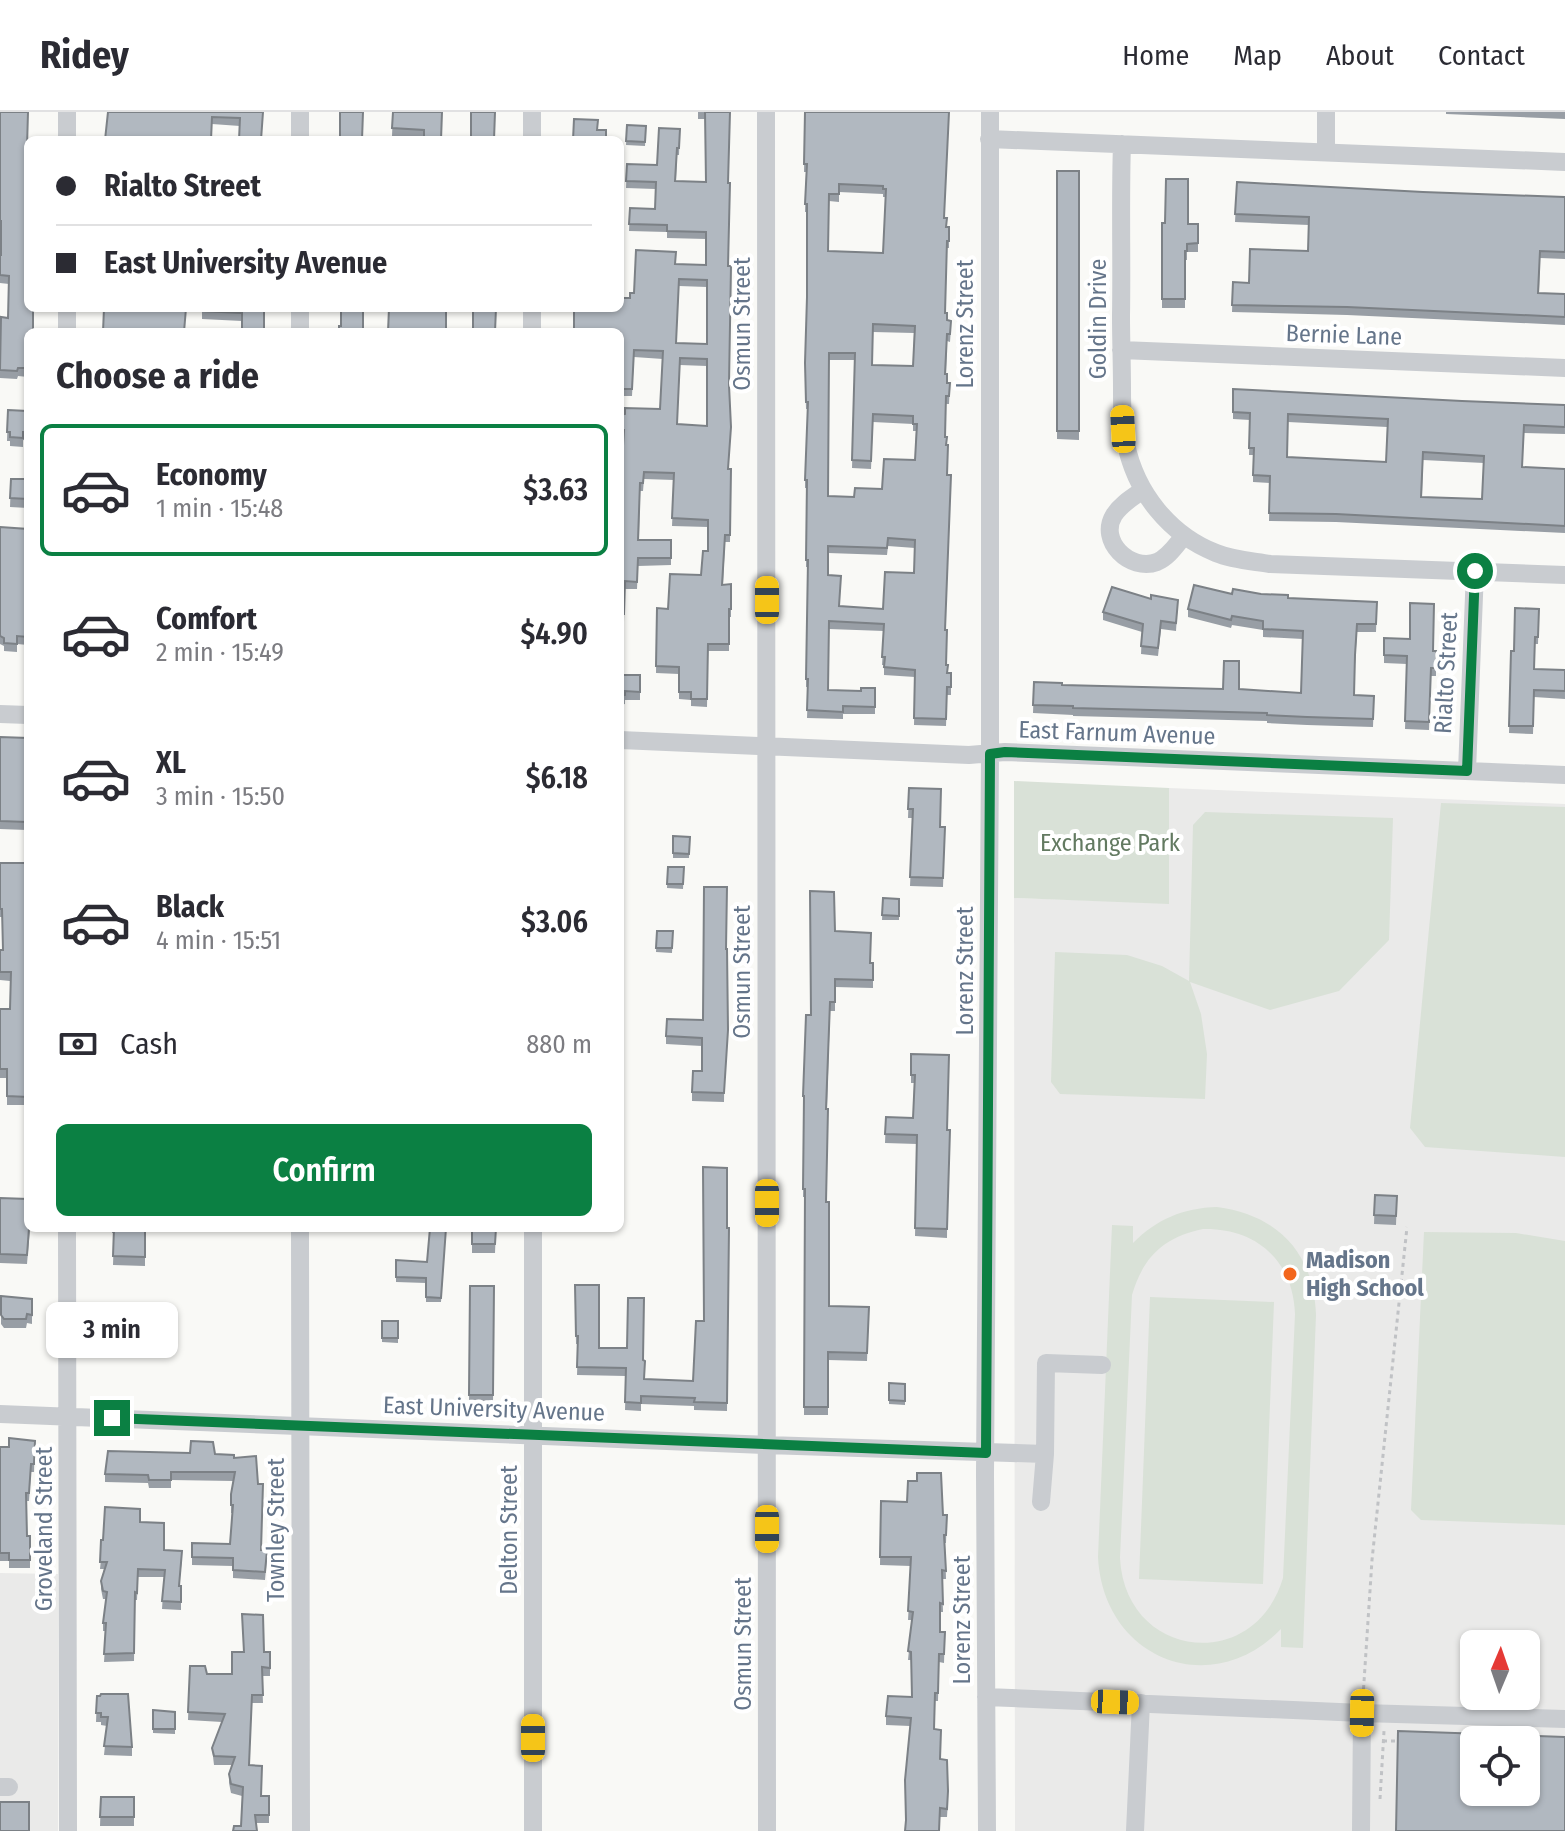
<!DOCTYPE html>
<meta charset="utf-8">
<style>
:root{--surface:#fff;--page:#f7f7f7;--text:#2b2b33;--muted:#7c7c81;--line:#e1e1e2;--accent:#0b8043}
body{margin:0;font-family:"Fira Sans Condensed",sans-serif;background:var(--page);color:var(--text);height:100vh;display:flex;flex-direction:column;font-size:30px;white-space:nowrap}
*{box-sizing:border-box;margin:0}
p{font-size:26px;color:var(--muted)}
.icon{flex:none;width:44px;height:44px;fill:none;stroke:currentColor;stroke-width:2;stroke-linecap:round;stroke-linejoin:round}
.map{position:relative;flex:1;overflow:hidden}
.side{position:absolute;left:24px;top:216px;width:600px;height:904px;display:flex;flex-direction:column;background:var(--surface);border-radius:12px;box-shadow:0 2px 6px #0004}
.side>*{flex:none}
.banner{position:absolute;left:24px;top:24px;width:600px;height:176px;border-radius:12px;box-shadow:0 2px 6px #0004;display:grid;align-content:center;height:176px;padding:0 32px;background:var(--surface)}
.needle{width:52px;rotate:2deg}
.controls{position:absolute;left:1460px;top:1518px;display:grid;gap:16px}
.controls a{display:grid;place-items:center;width:80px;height:80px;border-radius:12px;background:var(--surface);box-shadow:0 2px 6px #0004;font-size:40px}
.end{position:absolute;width:36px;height:36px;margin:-18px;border:10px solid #0b8043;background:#fff;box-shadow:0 0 0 4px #fff}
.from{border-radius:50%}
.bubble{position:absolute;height:56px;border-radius:12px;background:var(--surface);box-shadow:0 2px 6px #0004;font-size:26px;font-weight:600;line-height:56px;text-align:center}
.car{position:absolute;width:24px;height:48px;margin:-24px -12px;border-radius:10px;box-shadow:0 0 6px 2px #0007;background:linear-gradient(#f5c518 24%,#345 0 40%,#f5c518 0 76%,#345 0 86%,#f5c518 0)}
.banner b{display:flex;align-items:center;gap:28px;height:76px;font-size:30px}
.banner b+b{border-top:2px solid var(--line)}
.banner i{width:20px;height:20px;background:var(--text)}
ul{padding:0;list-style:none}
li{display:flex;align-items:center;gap:24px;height:132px;margin:0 16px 12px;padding:0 16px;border:4px solid transparent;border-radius:12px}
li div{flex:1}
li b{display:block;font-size:30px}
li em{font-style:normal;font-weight:600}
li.current{border-color:var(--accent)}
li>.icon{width:72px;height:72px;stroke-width:1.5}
h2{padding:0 32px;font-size:36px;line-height:96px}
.pay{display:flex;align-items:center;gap:20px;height:88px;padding:0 32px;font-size:30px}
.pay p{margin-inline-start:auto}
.primary-button{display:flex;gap:16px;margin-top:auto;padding:16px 32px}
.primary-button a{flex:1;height:92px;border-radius:12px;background:var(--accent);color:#fff;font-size:32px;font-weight:600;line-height:92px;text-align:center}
header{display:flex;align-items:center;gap:48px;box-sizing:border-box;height:112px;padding:0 40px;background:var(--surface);border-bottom:2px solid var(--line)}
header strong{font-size:38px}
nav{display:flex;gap:44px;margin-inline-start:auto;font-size:28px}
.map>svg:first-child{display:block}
.built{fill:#eaeae9;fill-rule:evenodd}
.green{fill:#d9e1d7;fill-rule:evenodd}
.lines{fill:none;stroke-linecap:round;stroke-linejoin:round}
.path{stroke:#c0c2c5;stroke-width:3;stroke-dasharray:4 4;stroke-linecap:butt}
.minor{stroke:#c9ccd0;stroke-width:18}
.wall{fill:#989ea5;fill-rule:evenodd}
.building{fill:#b1b8c0;stroke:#7c8186;stroke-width:2;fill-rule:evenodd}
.route{stroke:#0b8043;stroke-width:10}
.poi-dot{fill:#f3661c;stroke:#fff;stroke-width:3}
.labels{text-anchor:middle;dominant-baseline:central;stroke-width:8;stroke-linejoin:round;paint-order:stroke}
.street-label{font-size:24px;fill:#65758a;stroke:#fff}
.park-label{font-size:24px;fill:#637a61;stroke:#fff}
.poi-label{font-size:24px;font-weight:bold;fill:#65758a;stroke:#fff;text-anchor:start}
</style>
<header>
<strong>Ridey</strong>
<nav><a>Home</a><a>Map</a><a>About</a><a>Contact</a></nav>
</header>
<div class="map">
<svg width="1565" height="1719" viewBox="0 0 1565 1719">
<rect width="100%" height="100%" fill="#f9f9f6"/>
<!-- built -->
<path class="built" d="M1169 676 1565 692V1719H1015L1014 786 1169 791ZM1474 1532H1526V1584H1474ZM1474 1628H1526V1680H1474Z
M0 1461 58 1462V1719H0Z"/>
<!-- green -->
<path class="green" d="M1014 669 1169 676V792L1014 786Z
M1441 691 1565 695V1045L1425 1035 1410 1016Z
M1205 700 1393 706 1389 828 1339 879 1270 898 1190 870 1201 902 1207 942 1205 987 1060 982 1051 970 1055 840 1127 843 1162 854 1189 869 1193 713Z
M1217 1095C1278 1103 1314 1141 1316 1203L1303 1536 1281 1535V1517C1210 1590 1103 1546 1098 1445L1112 1113 1133 1114V1131C1157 1107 1183 1096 1217 1095ZM1203 1117C1256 1116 1293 1148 1295 1202L1283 1466C1254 1563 1125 1547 1120 1446L1132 1183C1143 1145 1164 1125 1203 1117Z
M1424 1120 1516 1121 1565 1129V1413L1421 1408 1411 1398Z
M1150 1185 1274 1190 1263 1472 1139 1467Z"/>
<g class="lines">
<!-- path -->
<path class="path" d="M1363 1585 1372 1448 1407 1115
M1383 1629H1400
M1380 1687 1384 1619"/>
<!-- minor -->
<path class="minor" d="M300 0V28
M532 0V28
M766 0 767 1719
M989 27 1565 50
M67 28V0
M1122 32C1120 89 1122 147 1121 204 1121 228 1122 253 1122 277 1122 296 1122 315 1126 332 1136 381 1170 423 1216 441 1233 448 1252 449 1270 452L1565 463
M1326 40V0
M300 196V220
M532 196V220
M67 220V196
M1121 238 1565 256
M1143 378C1133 385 1121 392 1114 403 1098 429 1130 460 1157 450 1169 445 1176 433 1184 424
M0 602 28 603
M620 628 969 643 1005 640 1565 663
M1467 659 1475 459
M67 1116 68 1719
M300 1116 301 1719
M533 1116V1719
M0 1302 767 1333 1045 1342
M1041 1390 1045 1342 1046 1251 1102 1253
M986 1585 1362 1601 1361 1719
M1362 1601 1565 1607
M0 1675H9
M987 1719 985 1362 990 642V0
M1135 1719 1141 1591"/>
</g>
<!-- wall -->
<path class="wall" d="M0 0 27 36 28 196H37V197H34L28 220V265L18 264 17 267 0 266V220L8 206 9 172 0 171V143H1V117H0Z
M108 0H263L240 14 212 12Z
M393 0H443L424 26 392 24Z
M698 0H730L728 71 729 357H731L730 430H725L723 473 731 472V505H729V539H708L707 595 691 594V588L679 587V562L656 561 657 496 668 497 701 463 708 439V415L672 414 674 368 644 367 643 379H640L639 428H671V453L638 454 637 477H625L624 510 620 509V380L624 325H620V303L660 297 663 247 634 245 632 284H620V220L630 186 634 181 676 152 706 153V127L667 126V120L629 119 630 96 655 97V77L626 76 627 52 657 53 680 17 679 43H677L676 69 706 70V7H698ZM679 174 707 175V232L676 231ZM680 253 707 254V314L677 312Z
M805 0 944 106 947 115H949V136H947L945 201 951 216 950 230 947 229 946 262 947 271H950L949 292H946L945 325V518L946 553 948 561 951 569V583H947L946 614 914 613 915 565 884 563V553H882L884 519 829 517 828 578 861 579 875 576V602H843V607L807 606 808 575H806V567L808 455H806L807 376H805V368L808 297H806L805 259 807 186V100H805L806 60H804ZM839 80 883 82V85H886L883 141 829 139V89L839 90ZM873 220 914 221 913 254 872 253ZM829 248H855L852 356 871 357 873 310 913 312V319H916L915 348 882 377 854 385 828 384ZM888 434 915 436 914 461 883 497 840 494 828 463V441L887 443Z
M1446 0H1565V7L1446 2Z
M627 13 646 14 645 34 626 33Z
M1057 59H1079V328L1057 327Z
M1237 70 1423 80 1565 85V147L1540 146 1539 181 1565 182V213L1347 203 1232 200 1233 170 1249 171 1308 139 1309 113 1235 110Z
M1162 111 1198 112V140H1187V148H1185V196H1162Z
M202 196H264L242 209 202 207Z
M1233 277 1462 289 1565 293V322L1524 321 1522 355 1565 357V421L1336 410 1269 409 1270 371 1253 370V343H1249L1250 308 1233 307ZM1288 310 1387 315 1386 350 1287 345ZM1423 348 1484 351 1482 387 1422 385Z
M8 298 28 306V329L23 328V335L10 334V329H7Z
M11 367H28V396L10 395Z
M0 415 28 417V533L17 532V540L4 539V534L0 532Z
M1288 486 1377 490 1376 520H1357L1355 552 1354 583 1374 584 1373 615 1307 613 1267 611V609L1073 604V603L1033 601 1034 570 1062 573 1239 577 1301 581 1303 527 1263 525V518L1232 513 1231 516 1188 505V497Z
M1151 487 1178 488 1176 519 1161 517 1158 544 1141 542 1142 520 1103 508V500Z
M1539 497 1538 532H1535V557L1565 558V587L1534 585 1533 622 1509 621 1511 539H1514Z
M1384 526 1436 539V564H1431L1429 618 1405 617 1407 552 1384 551Z
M620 563H640V588H625V592L620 593Z
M0 625 28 626 27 718 0 717Z
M909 676 940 715H945L943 775 910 774 913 706H908Z
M673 724 690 725 689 746H673Z
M0 751 28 806V993H7V966H0V897H10V869L0 868V838H3L2 805H0Z
M668 755H684L683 777 667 776Z
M883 786 899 787V808H882Z
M657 819H673L672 841 656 840Z
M835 819 871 851H873V876L835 875V899H830L827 997 826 1090 829 1194 869 1195 867 1249 828 1248V1303H804L805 1085H803L804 992H803V965L811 903Z
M726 837 724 990 692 989V980L702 959V934L666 932V924L703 908Z
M911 942 948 1018 947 1126 915 1124 917 1032 885 1031 886 1005 913 1006 914 971H911Z
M1375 1083 1397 1084 1396 1113 1374 1112Z
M0 1086 28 1116H30L27 1152 0 1151Z
M112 1116H145V1154L113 1153 114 1121H112Z
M446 1116 441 1190H426V1171L396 1170V1148L427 1150 429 1137Z
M472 1116H496L495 1141H472Z
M727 1116 729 1124 727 1299 694 1298V1294L641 1292V1299L625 1298 626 1264 577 1263 578 1232H576L575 1173 599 1236 643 1248 645 1267 693 1269 704 1209Z
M470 1174H494L493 1292H469Z
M1 1184 32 1187V1212L27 1211 26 1216H4L1 1212Z
M382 1209H398V1231L382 1230Z
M889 1271 905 1272V1293L889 1292Z
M35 1329 34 1360H31L29 1389H26L27 1424H30V1456H9V1449H0V1335H9Z
M215 1342 234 1343 261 1438 267 1446 265 1468 233 1466V1454L192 1453V1431L230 1432 232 1401H231V1382L233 1369 171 1368V1376H149L148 1371 105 1370V1362Z
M881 1389 947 1403 946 1431H945L946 1467H942L943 1500H940V1520H945L944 1551 939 1550 938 1589H935L934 1617 948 1688 947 1705H940L910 1614 886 1613V1604L912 1585 911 1548H908L912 1508H908L911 1454 880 1453Z
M140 1410 164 1438 182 1447 179 1474H181V1498L162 1497 164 1465H138L137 1488H135L134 1549 104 1550 106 1519H103V1511L106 1487H103L101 1477V1469L104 1457H100L103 1428Z
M264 1540H270V1564H262L263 1591H252L249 1653 261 1684H269V1711H256L241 1714 242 1684 231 1681 229 1671V1662L232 1653H214L212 1636 222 1610 188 1608 190 1554 207 1562H232Z
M97 1584 132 1635V1644L104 1643 107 1614 101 1613V1610H96Z
M153 1598 175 1600V1622L153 1621Z
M101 1685H134V1714H100Z"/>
<!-- building -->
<path class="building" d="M0 0H28L27 35 28 36V196H33V220H28V256H18L17 259 0 258 1 205 8 206 9 164 0 163V143H1V109H0Z
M108 0H263L261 28H239L240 6 212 5 211 28H105Z
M340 0H363L362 28H340Z
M393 0H442L441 28H424V18L392 16Z
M471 0H495L494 28H471Z
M705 0H730L728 71H730L728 154H731L729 273 731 315 728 357H731L730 423H725L722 473 731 472V497H729V532H708L707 587H691V580H679V555L656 554 657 496 668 497 670 462 701 463 703 439H708V408L672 406 674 361 644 360 643 371H640L638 428H671V446H638L637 470 625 469 624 502H620V380L624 318H620V303L625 302V296L660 297 663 239 634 238 632 277H620V220H574V196H620V186H630V181H634L636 138 676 140 675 152 706 153V120L667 119V113L629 112 630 96 655 97 656 70 626 69 627 52 657 53 659 16 680 17 679 36H677L675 69 706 70ZM679 167 707 168V232L676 231ZM680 246 707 247V314L677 312Z
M805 0H949L944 106H947L946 115H949V129H947L945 201H947V208L951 209 950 222H947L945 262H947V271H950L949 284H946L945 325H947L946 333H948L947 363H951L945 518H947L946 553H948L947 561H951V575H947L946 607 914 606 915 558 884 555 885 545H882L884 512 829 509 828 578 861 579V576H875V595L843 594V600L807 598 808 567H806L808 448H806L807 368H805L808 290H806L805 251 807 185V92H805L807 52H804ZM839 72 883 74V77H886L883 141 828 139 829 82H839ZM873 212 915 214 913 254 872 253ZM829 241H855L852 348 871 349 873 302 913 304V312H917L915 348 884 347 882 377 855 376 854 385 828 384ZM888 426 915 428 914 461 885 460 883 497 839 494 841 464 828 463V434L887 436Z
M574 7 598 8 597 18H606V28H573Z
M627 13 646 14 645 30 626 29Z
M1057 59H1079V319H1057Z
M1166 67H1188V112H1198V131L1187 132V139H1185V187H1162V111H1165Z
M1237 70 1423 80 1565 85V140L1540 139 1538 181 1565 182V205L1347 195 1232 193 1233 170 1249 171 1250 137 1308 139 1309 105 1235 102Z
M104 196H186L184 220H103Z
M202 196H264V220H242V201L202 199Z
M341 196H363V220H339V214H341Z
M389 196H446V220H388Z
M473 196H496L495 220H473Z
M1233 277 1462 289 1565 293V315L1524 313 1522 355 1565 357V414L1336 402 1269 401 1270 364 1253 363 1254 336H1249L1250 301 1233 300ZM1288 302 1388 307 1386 350 1287 345ZM1423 340 1484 344 1482 387 1421 385Z
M8 298 27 299 28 320H23V326L10 325V320H7Z
M11 367H28V387L10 386Z
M0 415 28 417V525L17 524V532L4 531V526L0 524Z
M1194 473 1232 482 1233 477 1261 482 1288 483V486L1377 490 1376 512H1357L1355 543 1354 583 1374 584 1373 607 1307 605 1267 603V601L1073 596V594L1033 593 1034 570 1062 571V573L1223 577 1224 549H1239V577L1301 581 1303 519 1263 517V509L1232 504 1231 508 1188 497Z
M1112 475 1151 487V483L1178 488 1176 511 1161 509 1158 536 1141 534 1143 512 1103 500Z
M1410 491 1434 492 1433 539H1436V556H1431L1429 610 1405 609 1407 544 1384 543V526L1410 527Z
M1515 496 1539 497 1538 525H1535L1534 557 1565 558V579L1534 578 1533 614H1509L1511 539H1514Z
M620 563H640V580L625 579V583L620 584Z
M0 625 28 626 27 710 0 709Z
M909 676 941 677 940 715H945L943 766 910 765 913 697H908Z
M673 724 690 725 689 742 673 741Z
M0 751H28V985L7 984V957H0V897H10L11 860H0V838H3L2 797H0Z
M668 755H684L683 772H667Z
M704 775H727L726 837H727L728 918 724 981 692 980 693 959H702V926L666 924 667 907 703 908Z
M810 779 834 780 835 819 871 821 870 851H873V868L835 867V890H830L826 997H828L826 1090H829V1194L869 1195 867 1241 828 1240V1295H804L805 1077H803L804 984H803L806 903H811Z
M883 786 899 787V804L882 803Z
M657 819H673L672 836H656Z
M911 942 949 943 947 1018H950L947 1117 915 1116 917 1023 885 1022 886 1005 913 1006 915 963H911Z
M703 1055 727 1056V1116H729L727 1291 694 1290 695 1286 641 1284V1291L625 1290 626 1256 577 1255 578 1224H576L575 1173H599V1236H627L628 1186H644L643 1248 645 1249 644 1267 693 1269 696 1209H704Z
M1375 1083 1397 1084 1396 1104 1374 1103Z
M0 1086 28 1087 29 1116 27 1143 0 1142Z
M114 1116H145V1145L113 1144Z
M430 1116H446L441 1186 426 1185V1166L396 1165V1148L427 1150Z
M472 1116H496L495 1132H472Z
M470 1174H494L493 1283H469Z
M1 1184 32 1187V1203L27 1202 26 1207H4L1 1203Z
M382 1209H398V1226H382Z
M889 1271 905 1272V1289L889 1288Z
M9 1326 35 1329 34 1352H31L29 1381H26L27 1424H30V1448H9V1441H0V1335H9Z
M191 1329 213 1330 215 1342 234 1343V1346L256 1344 258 1372H263L261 1438H267L265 1460 233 1458V1446L192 1445V1431L230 1432 233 1393H231V1382L235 1360H171V1368H149L148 1363 105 1362 108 1339 190 1341Z
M917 1361H941L943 1403H947L946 1423H944L946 1459 942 1458 943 1492 940 1491V1520H945L944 1542H939L938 1581H935L934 1617 941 1618 940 1647 947 1648 948 1679 947 1697 940 1696 939 1719H905L906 1708 905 1668 911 1606 886 1604 888 1584 912 1585 911 1540 908 1539 913 1500 908 1499 911 1445H880L881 1389 907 1390 908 1369H917Z
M105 1395 140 1397V1410L164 1411V1438L182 1439 179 1474H181V1490L162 1489 165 1458 138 1457 137 1481 135 1480 134 1541 104 1542 106 1511H103L107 1480 103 1479 101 1469 107 1450H100L101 1428H103Z
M242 1502 263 1503 264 1540H270V1556L262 1555 263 1583H252L249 1653 262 1654 261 1684H269V1703H255L257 1719H233L234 1714H241L243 1675 231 1672 229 1662 235 1645 214 1644 212 1636 225 1602 188 1600 190 1554H205L207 1562H232V1540H244Z
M101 1582H128L132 1635 104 1634 108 1605H101V1601H96L97 1584H100Z
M153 1598 175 1600V1617H153Z
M1398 1619 1565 1625V1719H1396ZM1474 1628H1526V1680H1474Z
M101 1685H134V1705H100Z
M0 1690H29V1719H0Z"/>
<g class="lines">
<!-- route -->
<path class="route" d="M112 1306 986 1341 990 642 1005 640 1467 659 1475 459"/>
</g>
<!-- markers -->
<circle class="poi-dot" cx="1290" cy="1162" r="8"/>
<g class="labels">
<!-- street labels -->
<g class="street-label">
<text transform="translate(1098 207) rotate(-90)">Goldin Drive</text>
<text transform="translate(742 212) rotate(-90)">Osmun Street</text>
<text transform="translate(965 212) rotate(-90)">Lorenz Street</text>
<text transform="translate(1344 223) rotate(2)">Bernie Lane</text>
<text transform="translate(1446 561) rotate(-87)">Rialto Street</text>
<text transform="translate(1117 621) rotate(2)">East Farnum Avenue</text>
<text transform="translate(965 859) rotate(-90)">Lorenz Street</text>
<text transform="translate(742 860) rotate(-90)">Osmun Street</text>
<text transform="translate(494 1297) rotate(2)">East University Avenue</text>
<text transform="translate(44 1417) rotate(-90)">Groveland Street</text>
<text transform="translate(276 1418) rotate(-90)">Townley Street</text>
<text transform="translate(509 1418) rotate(-90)">Delton Street</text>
<text transform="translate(962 1508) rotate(-90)">Lorenz Street</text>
<text transform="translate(743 1532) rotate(-90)">Osmun Street</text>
</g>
<!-- park labels -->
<g class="park-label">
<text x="1110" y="731">Exchange Park</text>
</g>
<!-- poi labels -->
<g class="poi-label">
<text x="1306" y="1148">Madison<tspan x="1306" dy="28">High School</tspan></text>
</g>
</g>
</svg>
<div class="controls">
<a><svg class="needle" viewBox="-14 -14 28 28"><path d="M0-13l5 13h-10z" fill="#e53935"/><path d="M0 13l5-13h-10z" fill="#7c7c81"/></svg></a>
<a><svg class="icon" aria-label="locate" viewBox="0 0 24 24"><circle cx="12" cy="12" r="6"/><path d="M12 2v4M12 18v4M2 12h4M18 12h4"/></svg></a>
</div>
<i class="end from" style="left:1475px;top:459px"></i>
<i class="end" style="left:112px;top:1306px"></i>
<div class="bubble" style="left:46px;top:1190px;width:132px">3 min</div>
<i class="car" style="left:1123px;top:317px;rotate:357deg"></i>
<i class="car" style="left:767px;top:488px;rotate:0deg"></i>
<i class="car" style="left:767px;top:1091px;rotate:180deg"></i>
<i class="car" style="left:767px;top:1417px;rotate:180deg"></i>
<i class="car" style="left:1115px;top:1590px;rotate:92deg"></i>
<i class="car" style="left:1362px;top:1601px;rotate:181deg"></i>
<i class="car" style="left:533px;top:1626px;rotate:0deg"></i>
<div class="banner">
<b><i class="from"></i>Rialto Street</b>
<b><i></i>East University Avenue</b>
</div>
<section class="side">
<h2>Choose a ride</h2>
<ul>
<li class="current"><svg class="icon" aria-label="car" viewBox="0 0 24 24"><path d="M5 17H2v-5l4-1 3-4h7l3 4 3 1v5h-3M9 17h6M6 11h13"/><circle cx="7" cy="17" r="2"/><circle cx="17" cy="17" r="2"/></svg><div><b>Economy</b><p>1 min · 15:48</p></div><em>$3.63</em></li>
<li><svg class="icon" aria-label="car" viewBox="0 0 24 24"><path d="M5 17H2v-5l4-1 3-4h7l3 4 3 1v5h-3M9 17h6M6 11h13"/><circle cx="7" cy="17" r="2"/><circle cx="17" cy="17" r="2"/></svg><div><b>Comfort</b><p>2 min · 15:49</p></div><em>$4.90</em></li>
<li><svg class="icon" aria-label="car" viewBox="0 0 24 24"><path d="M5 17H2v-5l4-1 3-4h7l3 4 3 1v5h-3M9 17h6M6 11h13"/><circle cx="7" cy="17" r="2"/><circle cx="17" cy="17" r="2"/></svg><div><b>XL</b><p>3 min · 15:50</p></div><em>$6.18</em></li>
<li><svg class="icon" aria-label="car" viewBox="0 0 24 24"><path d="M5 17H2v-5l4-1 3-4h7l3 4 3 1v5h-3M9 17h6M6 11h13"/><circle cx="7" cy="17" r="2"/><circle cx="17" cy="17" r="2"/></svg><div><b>Black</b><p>4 min · 15:51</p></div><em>$3.06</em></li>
</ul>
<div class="pay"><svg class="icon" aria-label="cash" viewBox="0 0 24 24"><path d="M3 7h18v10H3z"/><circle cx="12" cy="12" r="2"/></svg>Cash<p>880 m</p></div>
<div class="primary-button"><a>Confirm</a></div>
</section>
</div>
